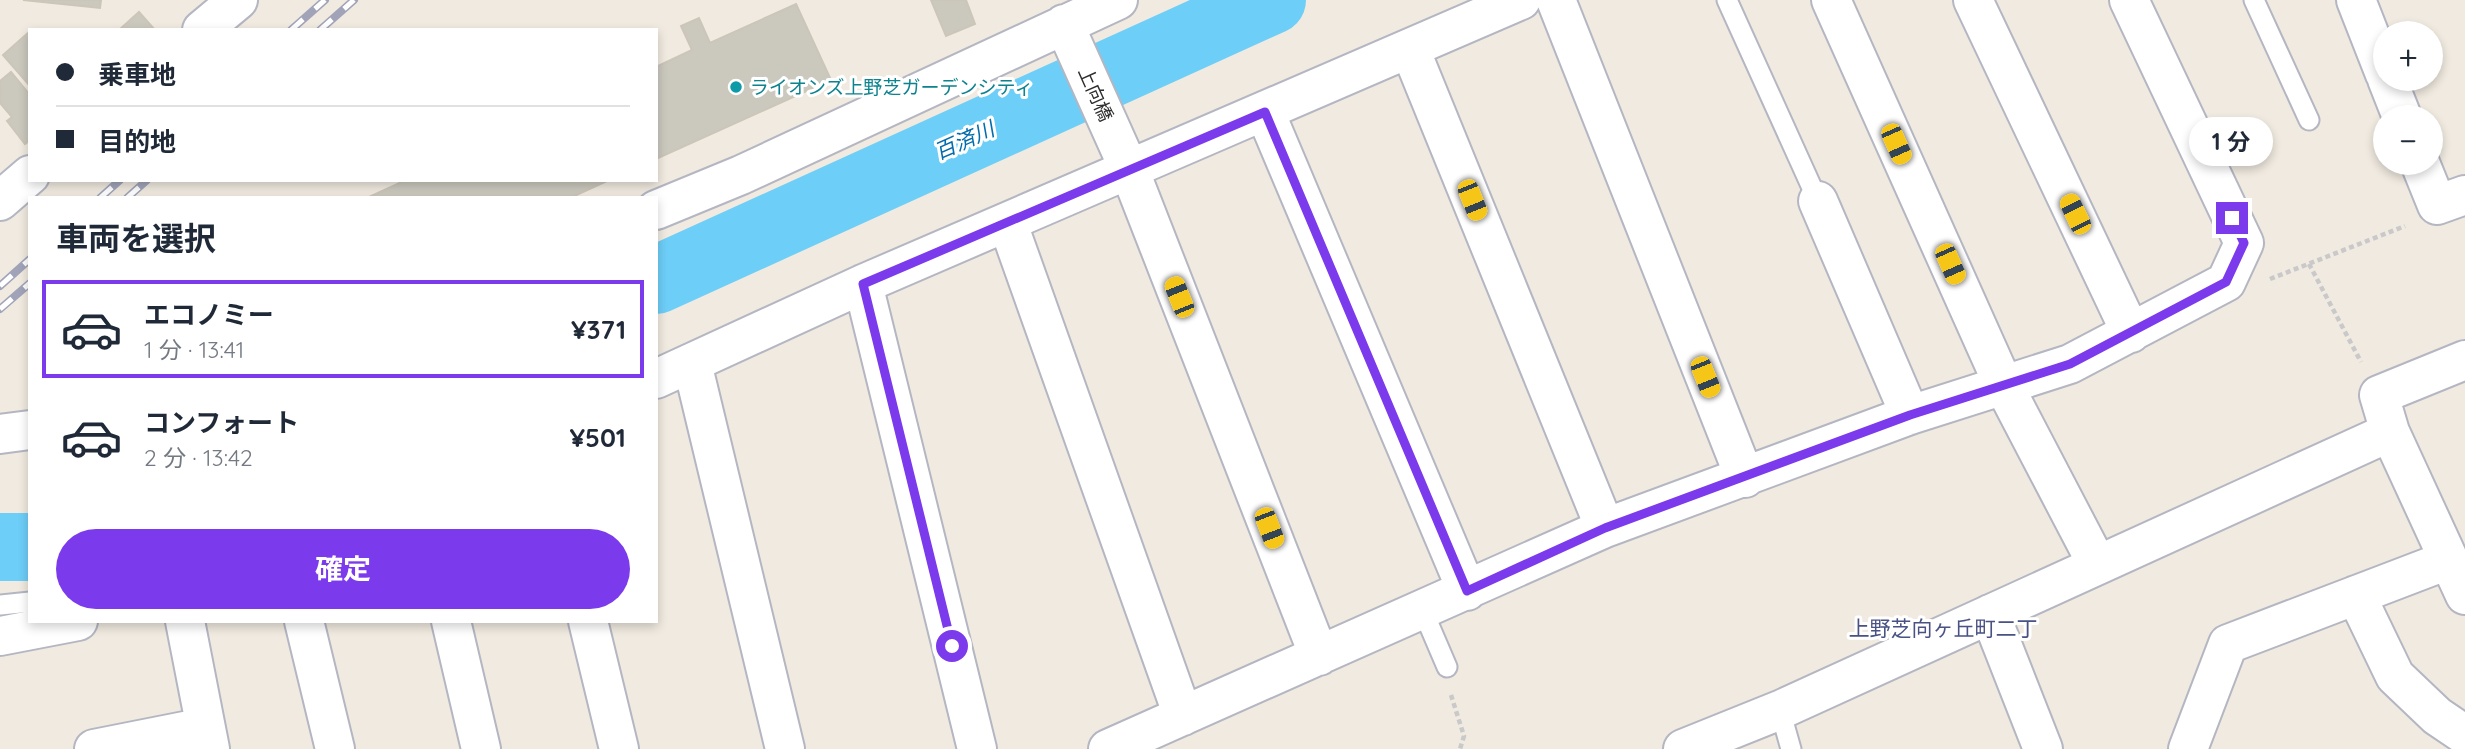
<!DOCTYPE html>
<html lang="ja">
<meta charset="utf-8">
<style>
:root{--surface:#fff;--page:#f6f6f7;--text:#1f2937;--muted:#747a83;--line:#e0e1e3;--accent:#7c3aed}
body{margin:0;font-family:Quicksand,"Noto Sans JP",sans-serif;background:var(--page);color:var(--text);height:100vh;display:flex;flex-direction:column;font-size:26px;white-space:nowrap}
*{box-sizing:border-box;margin:0}
p{font-size:23px;color:var(--muted)}
.icon{flex:none;width:38px;height:38px;fill:none;stroke:currentColor;stroke-width:2;stroke-linecap:round;stroke-linejoin:round}
.map{position:relative;flex:1;overflow:hidden}
.drawer{position:absolute;left:28px;top:196px;width:630px;height:427px;display:flex;flex-direction:column;background:var(--surface);border-radius:0px;box-shadow:0 4px 10px #0003}
.drawer>*{flex:none}
.guide{position:absolute;left:28px;top:28px;width:630px;height:154px;border-radius:0px;box-shadow:0 4px 10px #0003;display:grid;align-content:center;height:154px;padding:0 28px;background:var(--surface)}
.tools{position:absolute;left:2373px;top:21px;display:grid;gap:14px}
.tools a{display:grid;place-items:center;width:70px;height:70px;border-radius:50%;background:var(--surface);box-shadow:0 4px 10px #0003;font-size:35px}
.end{position:absolute;width:32px;height:32px;margin:-16px;border:9px solid #7c3aed;background:#fff;box-shadow:0 0 0 4px #fff}
.from{border-radius:50%}
.bubble{position:absolute;height:49px;border-radius:24px;background:var(--surface);box-shadow:0 4px 10px #0003;font-size:23px;font-weight:700;line-height:49px;text-align:center}
.car{position:absolute;width:21px;height:42px;margin:-21px -10px;border-radius:9px;box-shadow:0 0 5px 2px #0007;background:linear-gradient(#f5c518 24%,#345 0 40%,#f5c518 0 76%,#345 0 86%,#f5c518 0)}
.guide b{display:flex;align-items:center;gap:24px;height:66px;font-size:26px}
.guide b+b{border-top:2px solid var(--line)}
.guide i{width:18px;height:18px;background:var(--text)}
ul{padding:0;list-style:none}
li{display:flex;align-items:center;gap:21px;height:98px;margin:0 14px 10px;padding:0 14px;border:4px solid transparent;border-radius:0px}
li div{flex:1}
li b{display:block;font-size:26px}
li em{font-style:normal;font-weight:700}
li.current{border-color:var(--accent)}
li>.icon{width:63px;height:63px;stroke-width:1.5}
h2{padding:0 28px;font-size:32px;line-height:84px}
.action{display:flex;gap:14px;margin-top:auto;padding:14px 28px}
.action a{flex:1;height:80px;border-radius:42px;background:var(--accent);color:#fff;font-size:28px;font-weight:700;line-height:80px;text-align:center}
.map>svg:first-child{display:block}
.lines{fill:none;stroke-linecap:round;stroke-linejoin:round}
.river{stroke:#6dcef8;stroke-width:68}
.building{fill:#cbc8be;stroke:#ccc6b9;stroke-width:2}
.lane-casing{stroke:#b4b6c2;stroke-width:23}
.street-casing{stroke:#b4b6c2;stroke-width:42}
.secondary-casing{stroke:#b4b6c2;stroke-width:42}
.path{stroke:#c9c9c9;stroke-width:4.5;stroke-dasharray:5 3.5;stroke-linecap:butt}
.lane{stroke:#fff;stroke-width:19}
.street{stroke:#fff;stroke-width:38}
.secondary{stroke:#fff;stroke-width:38}
.rail-casing{stroke:#a1a4b9;stroke-width:8}
.rail{stroke:#fff;stroke-width:5;stroke-dasharray:16;stroke-linecap:butt}
.route{stroke:#7c3aed;stroke-width:9}
.culture-dot{fill:#0f9aa8;stroke:#fff;stroke-width:2.5}
.labels{text-anchor:middle;dominant-baseline:central;stroke-width:6;stroke-linejoin:round;paint-order:stroke}
.culture-label{font-size:19px;fill:#0d838f;stroke:#fff;text-anchor:start}
.street-label{font-size:19px;fill:#2e2e2e;stroke:#fff}
.water-label{font-size:21px;font-style:italic;fill:#036cac;stroke:#fff}
.neighbourhood-label{font-size:21px;fill:#4a5283;stroke:#fff}
</style>
<div class="map">
<svg width="2465" height="749" viewBox="0 0 2465 749">
<rect width="100%" height="100%" fill="#f0eae0"/>
<g class="lines">
<!-- river -->
<path class="river" d="M656 280 1272 0
M0 547H30"/>
</g>
<!-- building -->
<path class="building" d="M23 0H101L100 8Z
M931 0H966L975 24 946 36Z
M796 4 831 80 656 159V67L692 50 681 26 699 18 710 43Z
M139 12 155 30H119Z
M29 32H30V86L3 55Z
M11 72 30 95V140L25 144 7 121 12 117 0 103V81Z
M406 180H609L570 198H367Z"/>
<g class="lines">
<!-- lane casing -->
<g class="lane-casing">
<path id="lane" d="M1727 0 1818 201
M2254 0 2309 120
M0 605 30 602
M1423 611 1447 667
M1780 710 1791 749"/>
</g>
<!-- street casing -->
<g class="street-casing">
<path id="street" d="M1556 0 1745 478
M1831 0 2003 384 2097 564
M1973 0 2131 333
M2356 0 2385 74
M1064 24 1129 169 1319 656
M1410 49 1605 528
M2387 79 2402 117
M1265 112 1467 591
M2420 163 2437 205 2465 195
M1818 201 1910 415
M656 210 741 175 1118 0
M1008 224 1183 716
M863 284 977 749
M692 363 785 749
M656 379 863 284 1521 0
M2390 432 2465 595
M0 434 30 430
M2356 595 2395 676 2437 716 2465 735
M1990 614 2043 749
M185 621 210 749
M304 621 335 749
M451 621 481 749
M588 621 619 749
M0 636 78 621
M94 749 205 727
M1108 749 1605 528 1910 415 2070 364 2226 282 2244 243 2129 0
M1683 749 1780 710 2390 432 2379 395 2465 360
M2188 749 2228 644 2448 560"/>
</g>
<!-- secondary casing -->
<g class="secondary-casing">
<path id="secondary" d="M202 30 238 0
M0 201 30 175"/>
</g>
<!-- path -->
<path class="path" d="M2309 264 2361 362
M2270 279 2405 226
M1451 695 1464 736 1460 749"/>
<!-- lane -->
<use href="#lane" class="lane"/>
<!-- street -->
<use href="#street" class="street"/>
<!-- secondary -->
<use href="#secondary" class="secondary"/>
<!-- rail casing -->
<g class="rail-casing">
<path id="rail" d="M291 30 325 0
M320 30 354 0
M100 198 120 180
M127 198 147 180
M0 286 30 259
M0 309 30 283"/>
</g>
<!-- rail -->
<use href="#rail" class="rail"/>
</g>
<g class="lines">
<!-- route -->
<path class="route" d="M952 646 863 284 1265 112 1467 591 1605 528 1910 415 2070 364 2226 282 2244 243 2232 218"/>
</g>
<!-- markers -->
<circle class="culture-dot" cx="736" cy="87" r="7"/>
<g class="labels">
<!-- culture labels -->
<g class="culture-label">
<text x="750" y="87">ライオンズ上野芝ガーデンシティ</text>
</g>
<!-- street labels -->
<g class="street-label">
<text transform="translate(1096 94) rotate(66)">上向橋</text>
</g>
<!-- water labels -->
<g class="water-label">
<text transform="translate(964 140) rotate(-24)">百済川</text>
</g>
<!-- neighbourhood labels -->
<g class="neighbourhood-label">
<text x="1943" y="628">上野芝向ヶ丘町二丁</text>
</g>
</g>
</svg>
<div class="tools">
<a>+</a>
<a>−</a>
</div>
<i class="end from" style="left:952px;top:646px"></i>
<i class="end" style="left:2232px;top:218px"></i>
<div class="bubble" style="left:2189px;top:117px;width:84px">1 分</div>
<i class="car" style="left:1896px;top:144px;rotate:156deg"></i>
<i class="car" style="left:1472px;top:200px;rotate:158deg"></i>
<i class="car" style="left:2075px;top:214px;rotate:334deg"></i>
<i class="car" style="left:1950px;top:264px;rotate:156deg"></i>
<i class="car" style="left:1179px;top:297px;rotate:338deg"></i>
<i class="car" style="left:1705px;top:377px;rotate:158deg"></i>
<i class="car" style="left:1269px;top:528px;rotate:159deg"></i>
<div class="guide">
<b><i class="from"></i>乗車地</b>
<b><i></i>目的地</b>
</div>
<section class="drawer">
<h2>車両を選択</h2>
<ul>
<li class="current"><svg class="icon" aria-label="car" viewBox="0 0 24 24"><path d="M5 17H2v-5l4-1 3-4h7l3 4 3 1v5h-3M9 17h6M6 11h13"/><circle cx="7" cy="17" r="2"/><circle cx="17" cy="17" r="2"/></svg><div><b>エコノミー</b><p>1 分 · 13:41</p></div><em>¥371</em></li>
<li><svg class="icon" aria-label="car" viewBox="0 0 24 24"><path d="M5 17H2v-5l4-1 3-4h7l3 4 3 1v5h-3M9 17h6M6 11h13"/><circle cx="7" cy="17" r="2"/><circle cx="17" cy="17" r="2"/></svg><div><b>コンフォート</b><p>2 分 · 13:42</p></div><em>¥501</em></li>
</ul>
<div class="action"><a>確定</a></div>
</section>
</div>
